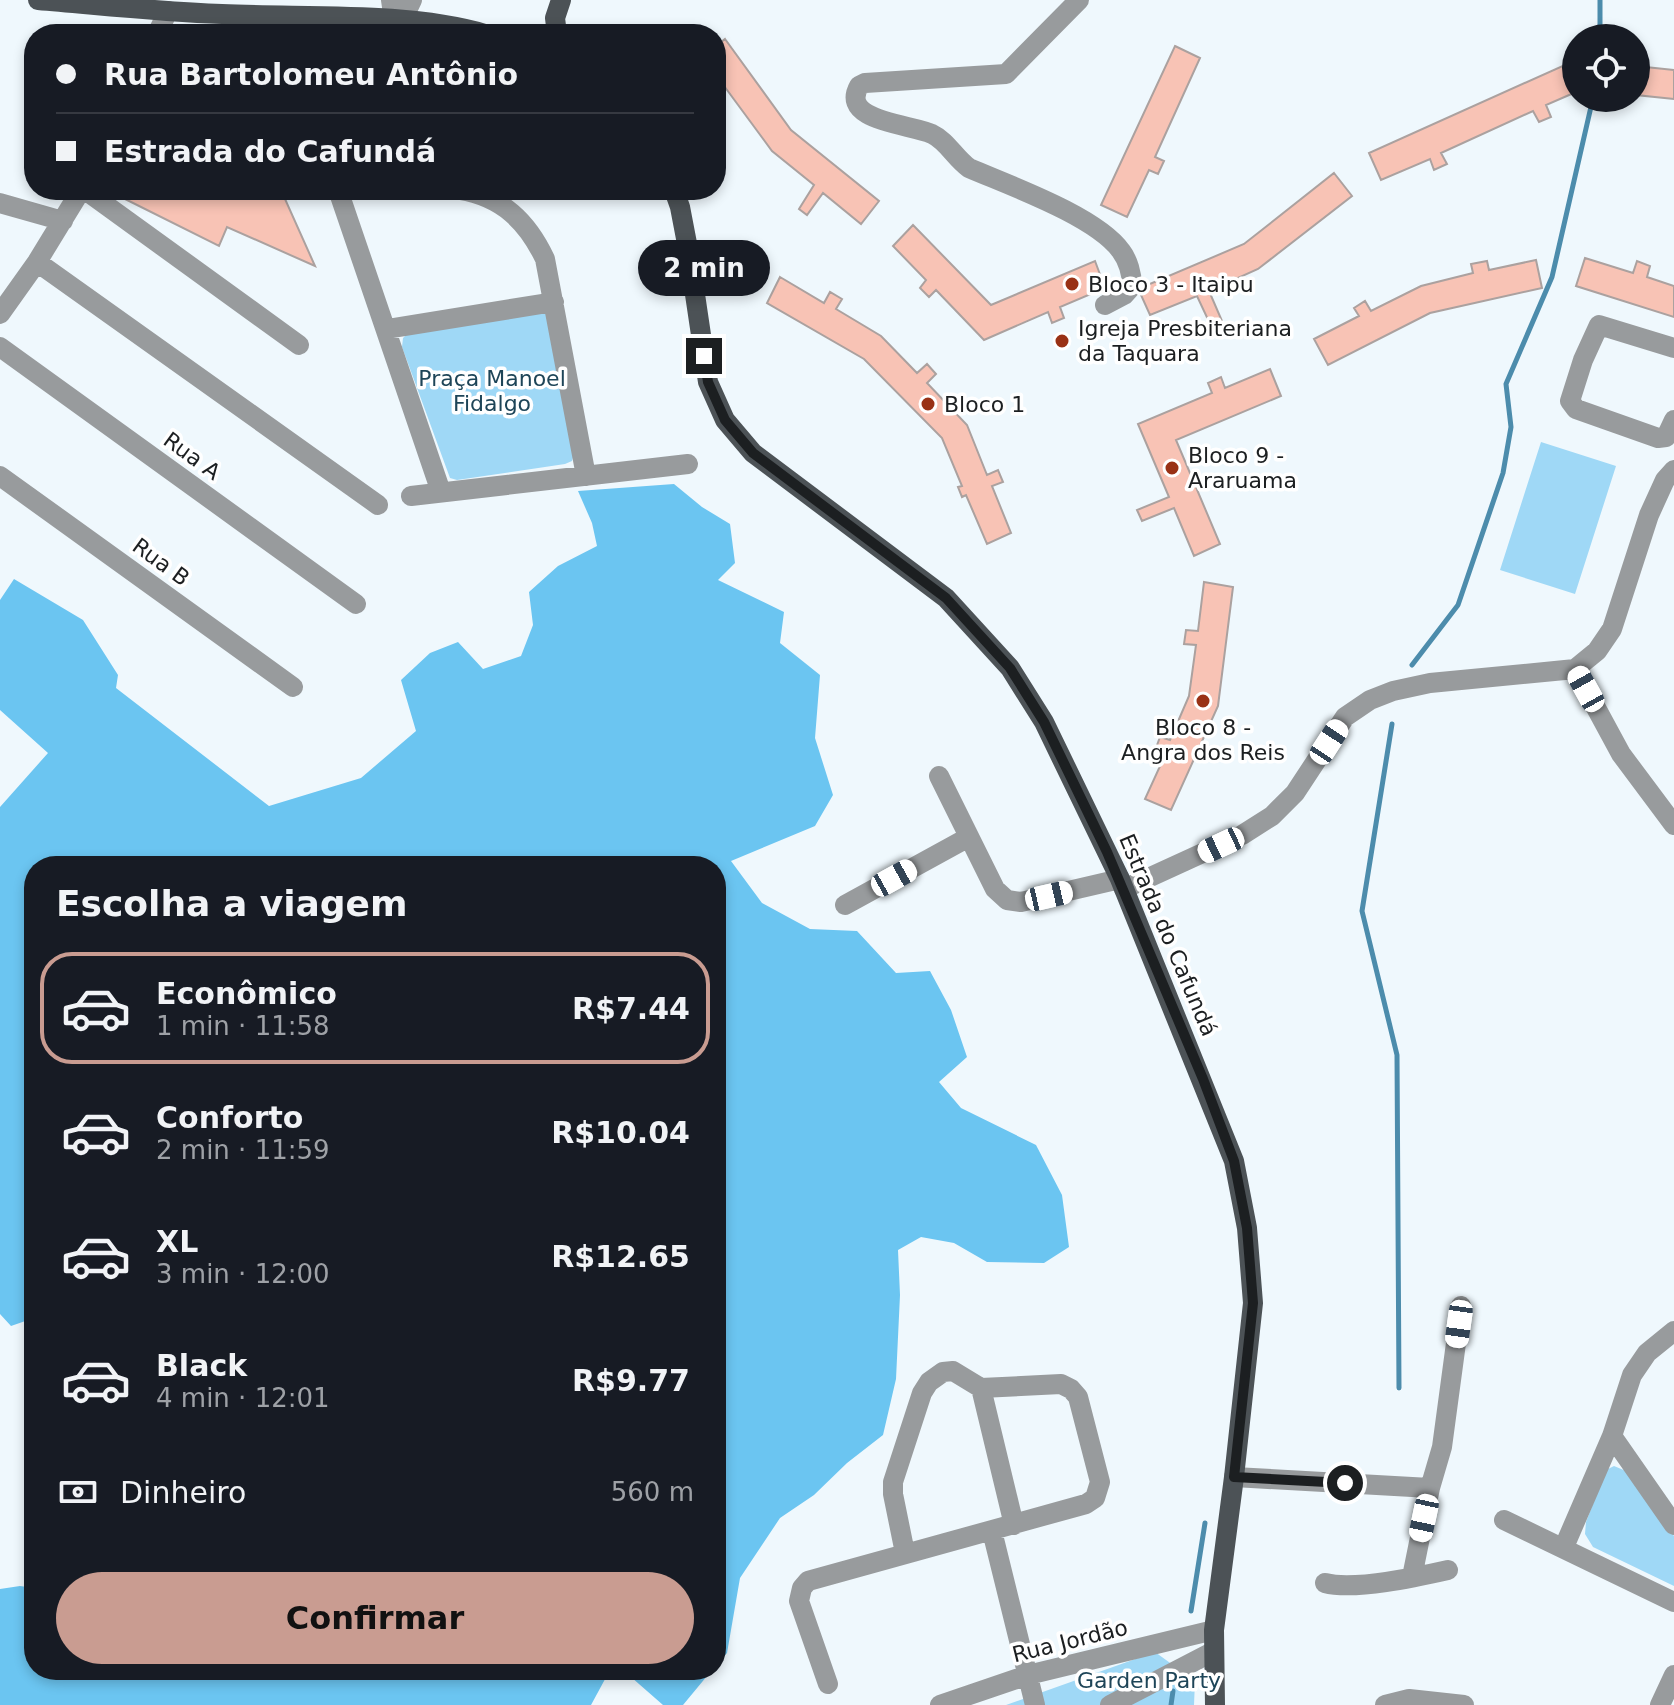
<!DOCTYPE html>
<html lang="pt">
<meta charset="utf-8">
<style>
:root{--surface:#171b24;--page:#242831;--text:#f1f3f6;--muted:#9ea1a6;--line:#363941;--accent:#c99c91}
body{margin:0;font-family:"DejaVu Sans",sans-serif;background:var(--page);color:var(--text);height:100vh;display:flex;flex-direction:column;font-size:30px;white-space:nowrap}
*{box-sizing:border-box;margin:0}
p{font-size:26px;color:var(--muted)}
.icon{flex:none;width:44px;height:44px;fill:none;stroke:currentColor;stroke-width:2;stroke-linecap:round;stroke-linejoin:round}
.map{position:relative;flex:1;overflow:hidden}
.side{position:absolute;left:24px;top:856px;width:702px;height:824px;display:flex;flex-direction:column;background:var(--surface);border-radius:32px;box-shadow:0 4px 12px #0003}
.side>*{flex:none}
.guide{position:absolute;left:24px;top:24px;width:702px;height:176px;border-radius:32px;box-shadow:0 4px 12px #0003;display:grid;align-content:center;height:176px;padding:0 32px;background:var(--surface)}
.fabs{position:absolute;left:1562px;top:24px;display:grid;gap:16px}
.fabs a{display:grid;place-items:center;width:88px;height:88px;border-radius:50%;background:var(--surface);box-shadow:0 4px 12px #0003;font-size:40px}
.end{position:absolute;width:36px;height:36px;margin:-18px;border:10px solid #1c1f21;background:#fff;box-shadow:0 0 0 4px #fff}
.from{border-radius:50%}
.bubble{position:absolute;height:56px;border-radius:28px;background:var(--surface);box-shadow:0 4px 12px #0003;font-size:26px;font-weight:600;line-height:56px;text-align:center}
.car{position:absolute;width:24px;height:48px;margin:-24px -12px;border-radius:10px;box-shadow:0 0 6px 2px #0007;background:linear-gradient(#fff 24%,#345 0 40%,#fff 0 76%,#345 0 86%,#fff 0)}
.guide b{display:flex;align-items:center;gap:28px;height:76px;font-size:30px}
.guide b+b{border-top:2px solid var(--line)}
.guide i{width:20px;height:20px;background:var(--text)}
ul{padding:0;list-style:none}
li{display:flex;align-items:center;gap:24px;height:112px;margin:0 16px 12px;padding:0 16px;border:4px solid transparent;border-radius:32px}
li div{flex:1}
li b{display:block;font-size:30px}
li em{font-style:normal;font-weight:600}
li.current{border-color:var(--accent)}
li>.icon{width:72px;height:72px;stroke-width:1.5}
h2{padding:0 32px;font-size:36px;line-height:96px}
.pay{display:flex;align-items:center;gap:20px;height:88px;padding:0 32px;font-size:30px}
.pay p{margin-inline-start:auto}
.primary-button{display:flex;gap:16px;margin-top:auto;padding:16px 32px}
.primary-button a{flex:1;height:92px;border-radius:48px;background:var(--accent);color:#111;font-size:32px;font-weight:600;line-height:92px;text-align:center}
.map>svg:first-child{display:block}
.green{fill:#9fd8f6}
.forest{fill:#6bc5f1}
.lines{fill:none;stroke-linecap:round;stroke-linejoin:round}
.stream{stroke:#4c8cac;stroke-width:5}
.building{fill:#f8c3b5;stroke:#aba19f;stroke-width:2}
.minor{stroke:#989b9d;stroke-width:20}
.major{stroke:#4c5256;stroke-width:20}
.route{stroke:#1c1f21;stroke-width:10}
.poi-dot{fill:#993115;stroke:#fff;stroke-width:3}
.labels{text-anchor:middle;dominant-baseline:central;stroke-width:7;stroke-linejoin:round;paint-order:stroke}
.poi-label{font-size:22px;fill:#1c1f21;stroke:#fff;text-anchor:start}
.park-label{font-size:22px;fill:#1e4558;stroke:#fff}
.street-label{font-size:22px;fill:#1c1f21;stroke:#fff}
</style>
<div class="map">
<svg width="1674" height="1705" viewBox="0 0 1674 1705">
<rect width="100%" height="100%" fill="#eff8fd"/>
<!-- green -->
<path class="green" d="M546 311 574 454 572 461 565 464 457 480 450 478 402 347 403 338 410 331Z
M1541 442 1616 466 1575 594 1500 570Z
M1614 1466 1626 1471 1674 1536V1586L1593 1547 1585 1534 1586 1522 1606 1470Z
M1155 1652 1195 1681 1194 1705H1006Z"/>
<!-- forest -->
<path class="forest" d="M674 484 702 507 730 524 735 563 718 580 784 612 780 643 820 675 815 738 833 795 815 826 731 861 762 903 810 929 857 931 896 973 930 971 951 1010 967 1057 939 1082 961 1108 1036 1145 1062 1195 1069 1247 1044 1263 987 1262 954 1243 921 1237 898 1250 900 1295 896 1379 883 1435 847 1463 814 1495 780 1518 740 1578 727 1653 716 1665V866H34V1318L11 1326 0 1314V807L48 753 0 710V600L14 579 83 620 118 675 116 688 269 806 361 778 416 731 401 680 430 653 458 642 483 669 521 656 533 625 529 592 558 566 597 546 592 523 578 491Z
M20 1586 34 1588V1670H610L591 1705H0V1589Z
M623 1670H712L683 1705H663Z"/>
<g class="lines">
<!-- stream -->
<path class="stream" d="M1600 0V38
M1412 665 1458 605 1503 473 1511 427 1506 384 1552 277 1593 98
M1392 724 1362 911 1397 1055 1399 1388
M1191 1611 1205 1523
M1171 1705 1173 1691"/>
</g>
<!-- building -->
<path class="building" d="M725 39 791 130 879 201 861 224 823 193 807 215 799 209 814 185 772 151 716 75V46Z
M1175 46 1200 58 1155 157 1164 161 1158 174 1149 170 1127 217 1101 205Z
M1576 60V92L1546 105 1551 117 1539 122 1533 111 1441 153 1447 164 1434 170 1430 159 1381 180 1369 153Z
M1636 66 1674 70V99L1636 95Z
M1334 173 1352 196 1258 269 1209 291 1222 321 1211 326 1197 296 1150 315 1141 295 1145 286 1244 244Z
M107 190H281L315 266 227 227 219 246Z
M913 225 991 305 1095 261 1105 288 1060 307 1064 318 1052 323 1048 312 984 340 936 290 929 297 920 288 926 280 893 246Z
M1585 258 1633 273 1637 261 1650 266 1647 277 1674 286V317L1576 286Z
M1536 260 1542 288 1430 313 1328 365 1314 339 1359 316 1354 308 1365 301 1371 311 1421 286 1473 273 1471 264 1487 261 1489 270Z
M780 277 824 303 830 292 842 299 836 309 881 336 917 373 927 364 936 374 927 383 967 425 987 475 998 470 1003 482 992 486 1011 533 987 544 966 495 962 497 958 487 962 486 942 438 864 359 767 303Z
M1270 369 1281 396 1176 440 1220 544 1194 556 1174 508 1142 521 1137 510 1169 497 1138 424 1212 393 1208 383 1221 377 1225 388Z
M1204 582 1233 587 1218 706 1171 810 1145 799 1166 753 1156 748 1160 737 1170 740 1189 696 1196 645 1184 644 1186 630 1198 631Z"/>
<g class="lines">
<!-- minor -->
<path class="minor" d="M391 0 394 20
M1079 0 1006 74 865 83 859 86C839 122 912 124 932 134 947 141 955 158 969 168 1008 185 1096 216 1121 251 1128 260 1132 274 1132 286L1124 295 1105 305
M402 21 412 0
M157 34 168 11
M85 190 299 345
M338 190 441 492
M460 190C502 197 527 221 545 259L586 476
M0 203 63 221
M37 262 378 505
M0 314 37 262 81 190
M387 329 554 302
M0 347 356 604
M1674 348 1599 325 1583 360 1570 401 1576 409 1658 438 1666 437 1674 420
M0 476 293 687
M411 496 688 464
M1575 669 1621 754 1674 825
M939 776 995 889 1007 900 1021 902 1120 879
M1124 889 1242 835 1272 816 1295 793 1345 717 1370 700 1393 691 1430 683 1575 669 1597 651 1612 629 1649 515 1665 480 1674 470
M845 905 969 837
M981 1388 1014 1525
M1612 1436 1674 1525
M1234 1477 1430 1488
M1504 1520 1674 1602
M992 1531 1035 1705
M1564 1547 1612 1436 1632 1375 1647 1353 1674 1331
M1412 1577 1430 1488 1442 1447 1461 1306
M1325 1583C1354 1591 1417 1577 1448 1570
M828 1684 799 1601 802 1588 808 1581 1086 1504 1095 1498 1100 1482 1078 1397 1071 1389 1061 1384 981 1388 953 1371 943 1372 929 1382 922 1393 893 1482V1494L905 1553
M940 1705 1028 1675 1214 1630
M1110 1705 1214 1651
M1385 1705 1409 1699 1464 1705
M1660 1705 1674 1675"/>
<!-- major -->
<path class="major" d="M38 0C99 5 161 12 222 14 304 18 406 11 485 34
M557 34 555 18 561 0
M674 190 680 207 689 254 708 382 725 420 753 453 946 598 1010 668 1044 722 1120 879 1234 1161 1247 1228 1253 1303 1234 1477 1214 1630 1215 1705"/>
</g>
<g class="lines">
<!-- route -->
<path class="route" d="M704 356 708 382 725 420 753 453 946 598 1010 668 1044 722 1107 852 1203 1079 1234 1161 1247 1228 1253 1303 1234 1477 1345 1483"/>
</g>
<!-- markers -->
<g class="poi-dot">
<circle cx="1072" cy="284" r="8"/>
<circle cx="1062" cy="341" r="8"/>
<circle cx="928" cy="404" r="8"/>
<circle cx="1172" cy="468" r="8"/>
<circle cx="1203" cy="701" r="8"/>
</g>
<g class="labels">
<!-- poi labels -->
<g class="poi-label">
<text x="1088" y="284">Bloco 3 - Itaipu</text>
<text x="1078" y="328">Igreja Presbiteriana<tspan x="1078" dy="25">da Taquara</tspan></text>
<text x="944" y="404">Bloco 1</text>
<text x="1188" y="455">Bloco 9 -<tspan x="1188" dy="25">Araruama</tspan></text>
<text x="1203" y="727" text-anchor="middle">Bloco 8 -<tspan x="1203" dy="25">Angra dos Reis</tspan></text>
</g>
<!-- park labels -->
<g class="park-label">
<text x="492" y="378">Praça Manoel<tspan x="492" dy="25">Fidalgo</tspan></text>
<text x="1149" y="1680">Garden Party</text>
</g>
<!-- street labels -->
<g class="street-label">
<text transform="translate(192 456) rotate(36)">Rua A</text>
<text transform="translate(161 562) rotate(36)">Rua B</text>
<text transform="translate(1168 935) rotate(67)">Estrada do Cafundá</text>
<text transform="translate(1070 1641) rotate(-14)">Rua Jordão</text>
</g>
</g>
</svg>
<div class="fabs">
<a><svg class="icon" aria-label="locate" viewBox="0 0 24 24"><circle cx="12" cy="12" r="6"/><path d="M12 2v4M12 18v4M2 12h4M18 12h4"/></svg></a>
</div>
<i class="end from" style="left:1345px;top:1483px"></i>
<i class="end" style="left:704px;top:356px"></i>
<div class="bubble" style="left:638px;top:240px;width:132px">2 min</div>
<i class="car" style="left:1586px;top:689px;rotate:331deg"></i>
<i class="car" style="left:1329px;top:742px;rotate:33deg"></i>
<i class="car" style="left:1221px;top:845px;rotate:245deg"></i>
<i class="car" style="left:894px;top:878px;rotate:61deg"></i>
<i class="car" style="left:1049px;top:896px;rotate:77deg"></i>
<i class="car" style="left:1459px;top:1324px;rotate:188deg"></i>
<i class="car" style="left:1424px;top:1518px;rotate:192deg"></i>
<div class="guide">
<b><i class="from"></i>Rua Bartolomeu Antônio</b>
<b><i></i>Estrada do Cafundá</b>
</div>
<section class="side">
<h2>Escolha a viagem</h2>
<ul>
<li class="current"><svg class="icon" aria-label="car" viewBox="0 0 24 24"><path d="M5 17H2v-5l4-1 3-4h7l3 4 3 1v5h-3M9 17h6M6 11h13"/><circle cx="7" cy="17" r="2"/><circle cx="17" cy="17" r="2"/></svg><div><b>Econômico</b><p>1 min · 11:58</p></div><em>R$7.44</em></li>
<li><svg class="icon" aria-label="car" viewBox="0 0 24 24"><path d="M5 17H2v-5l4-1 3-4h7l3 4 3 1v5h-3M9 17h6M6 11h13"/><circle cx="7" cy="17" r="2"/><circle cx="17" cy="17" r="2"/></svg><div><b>Conforto</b><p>2 min · 11:59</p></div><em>R$10.04</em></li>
<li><svg class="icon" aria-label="car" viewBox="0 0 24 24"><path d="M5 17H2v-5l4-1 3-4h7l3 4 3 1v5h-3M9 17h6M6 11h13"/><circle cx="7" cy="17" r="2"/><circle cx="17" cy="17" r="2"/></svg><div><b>XL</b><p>3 min · 12:00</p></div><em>R$12.65</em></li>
<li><svg class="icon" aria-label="car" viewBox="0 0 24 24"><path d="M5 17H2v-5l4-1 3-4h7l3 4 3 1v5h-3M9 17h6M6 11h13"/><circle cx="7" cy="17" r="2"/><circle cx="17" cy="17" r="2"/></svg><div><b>Black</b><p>4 min · 12:01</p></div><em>R$9.77</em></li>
</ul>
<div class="pay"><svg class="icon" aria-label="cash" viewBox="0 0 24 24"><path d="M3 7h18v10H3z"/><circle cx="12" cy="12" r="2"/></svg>Dinheiro<p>560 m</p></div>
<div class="primary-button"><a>Confirmar</a></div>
</section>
</div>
